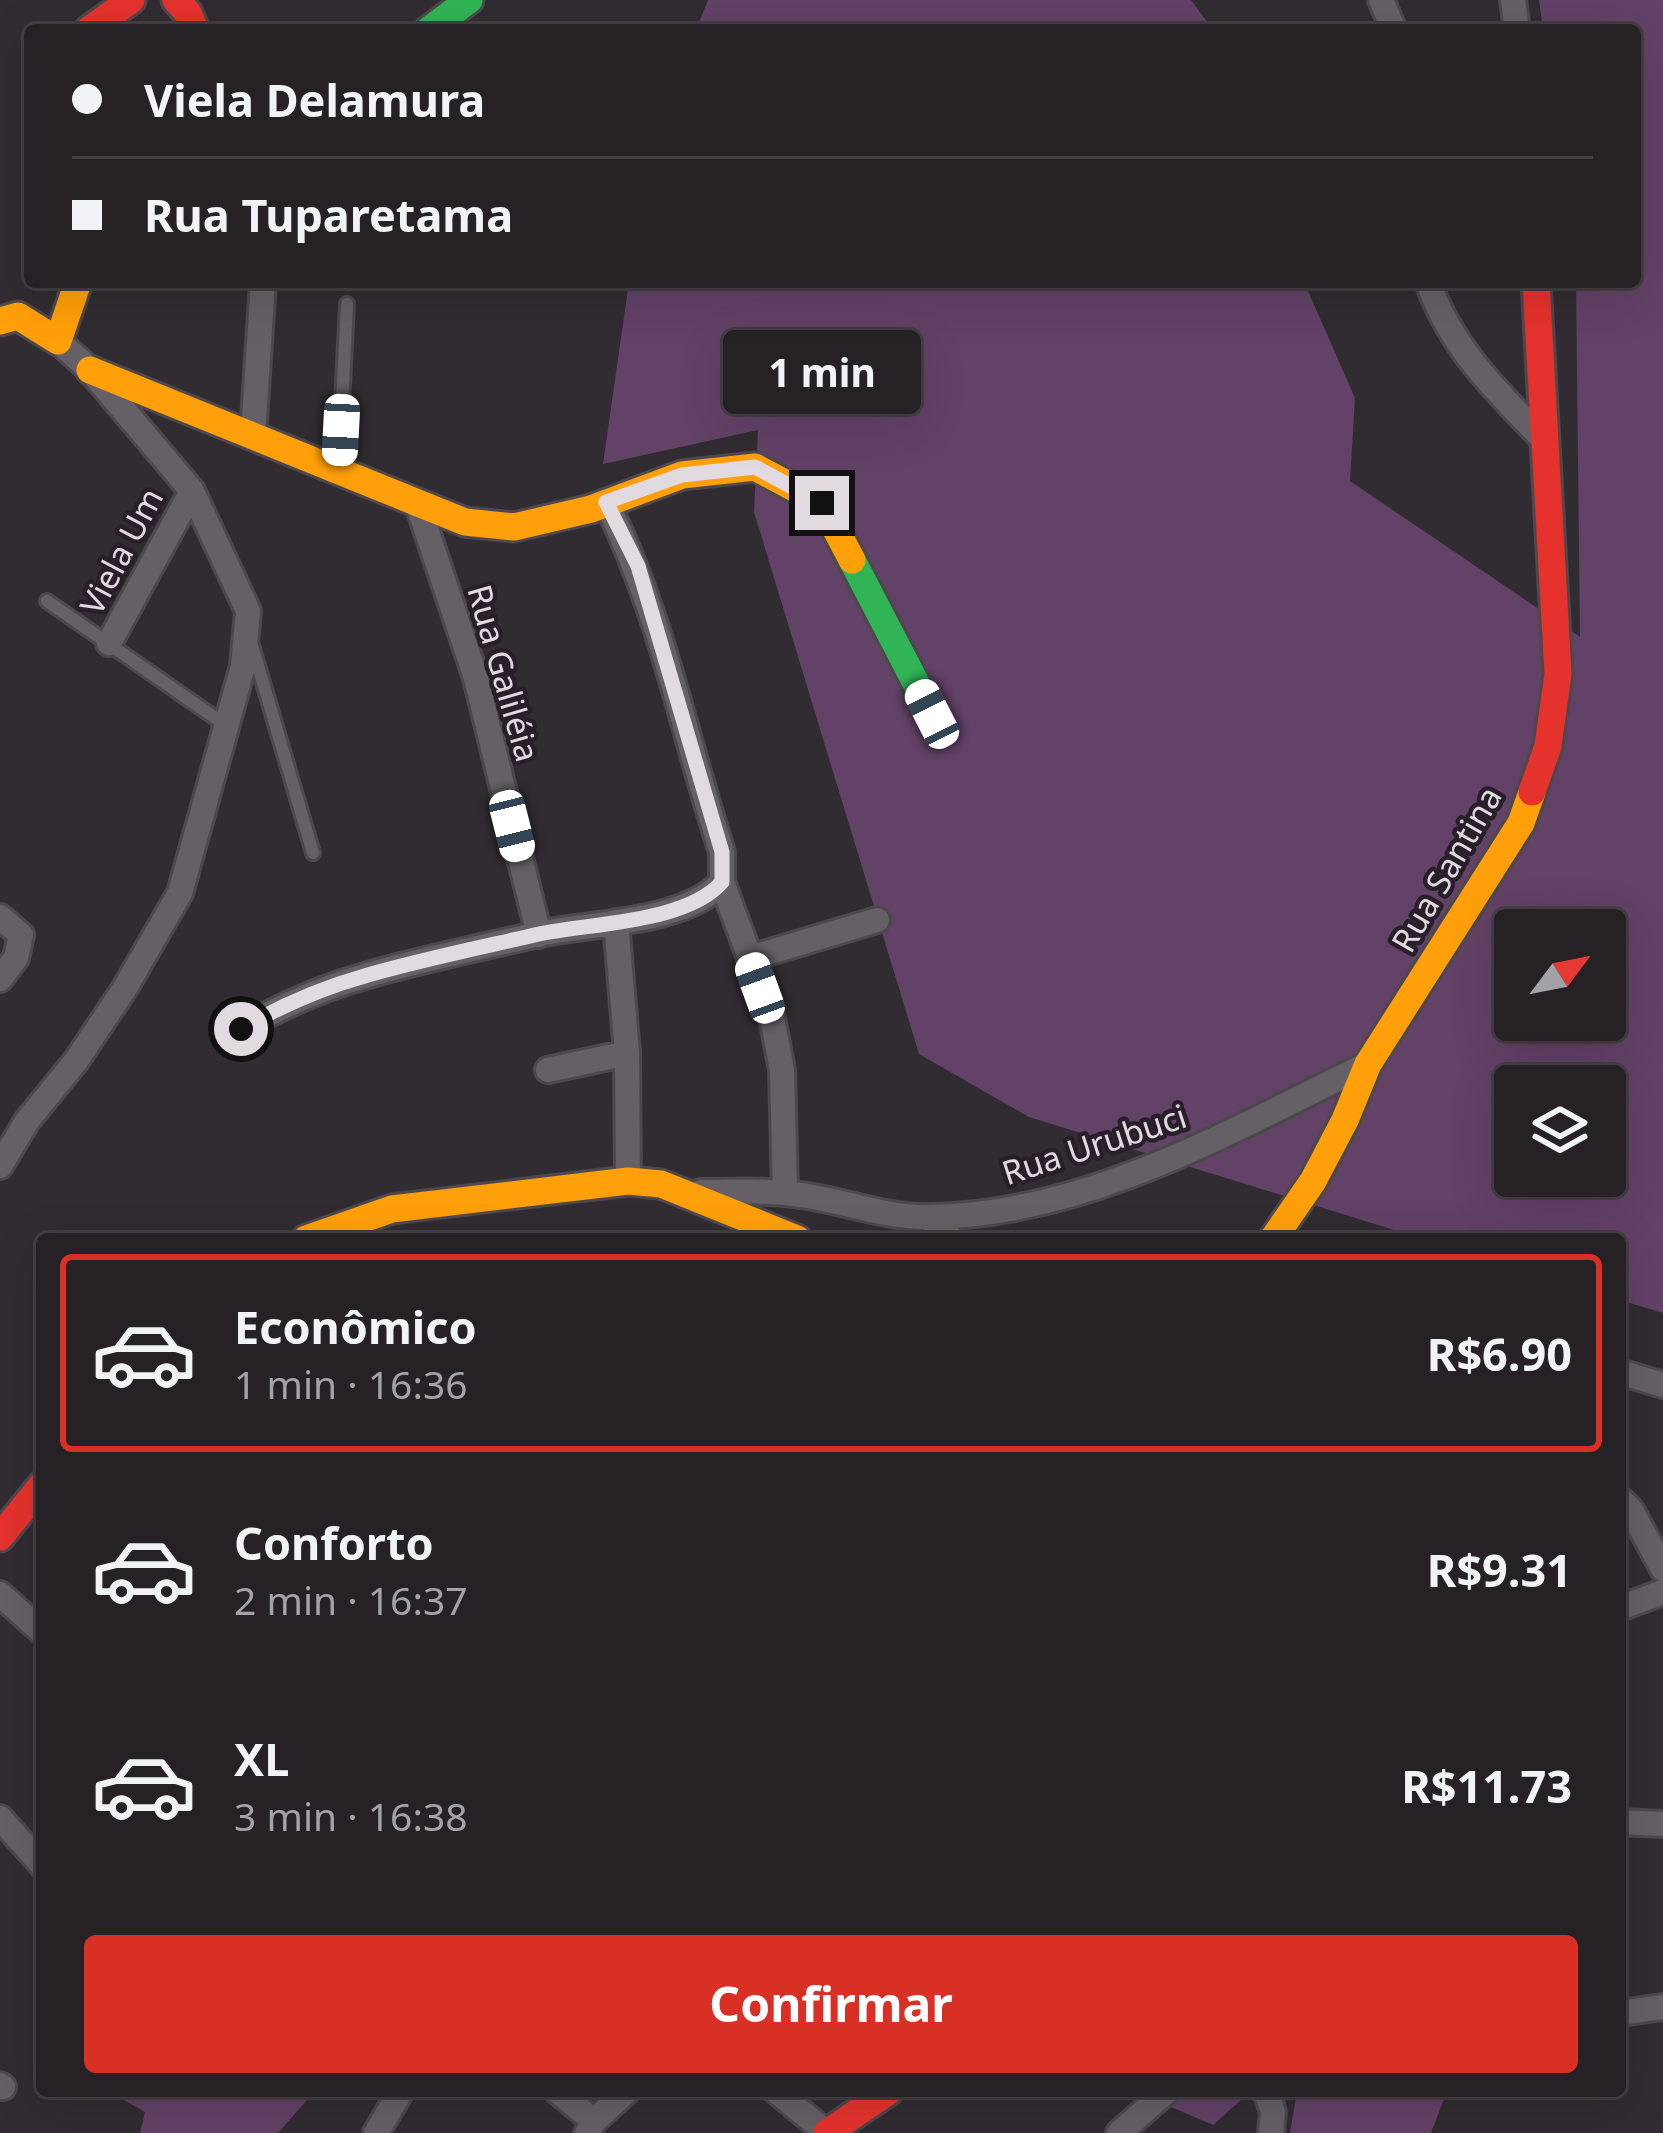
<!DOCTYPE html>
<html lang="pt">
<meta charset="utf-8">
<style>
:root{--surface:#252125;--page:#312e32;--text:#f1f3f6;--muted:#a3a3a7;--line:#423e42;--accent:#d93025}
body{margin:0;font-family:"Noto Sans",sans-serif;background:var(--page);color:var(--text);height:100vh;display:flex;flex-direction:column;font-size:45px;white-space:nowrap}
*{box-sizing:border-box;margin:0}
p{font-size:39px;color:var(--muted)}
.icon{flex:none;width:66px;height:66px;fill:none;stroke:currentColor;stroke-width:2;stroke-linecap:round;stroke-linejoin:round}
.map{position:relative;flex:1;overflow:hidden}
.side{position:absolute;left:36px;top:1233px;width:1590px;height:864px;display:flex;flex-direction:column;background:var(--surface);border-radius:12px;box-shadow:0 12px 48px #0002,0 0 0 3px var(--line)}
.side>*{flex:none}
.hud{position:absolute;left:24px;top:24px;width:1617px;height:264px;border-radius:12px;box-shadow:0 12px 48px #0002,0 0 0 3px var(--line);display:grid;align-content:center;height:264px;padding:0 48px;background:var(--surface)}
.needle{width:78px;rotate:58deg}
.controls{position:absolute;left:1494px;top:909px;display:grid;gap:24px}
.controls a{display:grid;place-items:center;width:132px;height:132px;border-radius:12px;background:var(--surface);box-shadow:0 12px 48px #0002,0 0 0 3px var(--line);font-size:60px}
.end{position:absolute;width:54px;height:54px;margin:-27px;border:15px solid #e1dae1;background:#111;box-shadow:0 0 0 6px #111}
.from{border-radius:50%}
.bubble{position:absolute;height:84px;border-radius:12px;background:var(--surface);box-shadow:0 12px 48px #0002,0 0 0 3px var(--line);font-size:39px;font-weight:700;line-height:84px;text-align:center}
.car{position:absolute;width:36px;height:72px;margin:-36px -18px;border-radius:15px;box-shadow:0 0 9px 3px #0007;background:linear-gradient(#fff 24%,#345 0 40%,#fff 0 76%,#345 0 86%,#fff 0)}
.hud b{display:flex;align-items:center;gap:42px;height:114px;font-size:45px}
.hud b+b{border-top:3px solid var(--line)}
.hud i{width:30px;height:30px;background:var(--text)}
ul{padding:21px 0 0;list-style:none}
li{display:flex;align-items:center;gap:36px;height:198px;margin:0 24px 18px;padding:0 24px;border:6px solid transparent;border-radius:12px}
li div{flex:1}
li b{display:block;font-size:45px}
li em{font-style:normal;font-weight:700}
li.on{border-color:var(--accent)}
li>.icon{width:108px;height:108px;stroke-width:1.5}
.button{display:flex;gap:24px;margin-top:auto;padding:24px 48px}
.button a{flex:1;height:138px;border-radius:12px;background:var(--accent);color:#fff;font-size:48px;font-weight:700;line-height:138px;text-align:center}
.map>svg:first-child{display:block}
.green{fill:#624266;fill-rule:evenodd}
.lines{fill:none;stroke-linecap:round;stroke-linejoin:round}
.lane-casing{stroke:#4d484d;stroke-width:18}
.street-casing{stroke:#4d484d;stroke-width:30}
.fast-casing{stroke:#4d484d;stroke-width:33}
.slow-casing{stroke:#4d484d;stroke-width:33}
.jam-casing{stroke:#4d484d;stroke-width:33}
.lane{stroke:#646065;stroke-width:12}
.street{stroke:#646065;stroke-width:24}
.fast{stroke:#30b455;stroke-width:27}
.slow{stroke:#ff9f0a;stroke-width:27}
.jam{stroke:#e5322d;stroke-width:27}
.route{stroke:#e1dae1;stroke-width:15}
.labels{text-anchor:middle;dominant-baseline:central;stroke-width:9;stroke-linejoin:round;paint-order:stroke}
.street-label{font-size:33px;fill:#e1dae1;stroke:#291f2a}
</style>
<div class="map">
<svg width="1663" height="2133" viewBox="0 0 1663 2133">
<rect width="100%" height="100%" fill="#312c31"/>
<!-- green -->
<path class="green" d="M708 0H1191L1213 30H696Z
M1539 0H1663V1313L1620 1300V1239H1423L1029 1117 919 1054 754 512 758 430 603 464 629 282H1304L1355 398 1350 481 1580 637 1576 282H1635V30H1543ZM1515 930H1605V1020H1515ZM1515 1086H1605V1176H1515Z
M108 2091H315L278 2133H140L145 2112Z
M1134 2091H1251L1213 2125Z
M1297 2091H1447L1431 2133H1290Z"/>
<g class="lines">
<!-- lane casing -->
<g class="lane-casing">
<path id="lane" d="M339 464 347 304
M47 601 224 724
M252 645 313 853"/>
</g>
<!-- street casing -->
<g class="street-casing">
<path id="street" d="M1381 0 1394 30
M1513 0 1517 30
M1428 282C1451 348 1498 393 1546 442
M253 435 263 282
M417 502 476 678 539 935
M109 643 192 491
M722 882 772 1018 782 1070 785 1193
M0 917 21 935 16 958 0 979
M616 922 627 1053 628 1181
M750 958 877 920
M241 1029C281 1006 325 987 368 975 424 959 483 947 539 934 591 923 686 923 722 882V852C683 732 663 618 606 502
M548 1070 627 1053
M0 1166 27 1121 76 1061 125 988 180 893 243 666 248 611 192 491 90 370 58 341
M701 1192C728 1192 756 1190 784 1193 832 1196 880 1218 929 1217 1087 1215 1230 1131 1368 1064
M928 1217 952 1239
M1620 1372 1663 1385
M1620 1499 1631 1510 1663 1569
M0 1594 42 1632
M1620 1608 1663 1592
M0 1818 42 1865
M1620 1822 1663 1824
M1620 2013 1663 2007
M0 2085 3 2087
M557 2091 594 2121
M776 2091 827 2133
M1266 2091 1273 2112 1271 2133
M376 2133 401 2091
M587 2133 594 2121 627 2091
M1119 2133 1167 2091"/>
</g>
<!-- fast casing -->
<g class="fast-casing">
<path id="fast" d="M429 30 469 0
M852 560 932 714"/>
</g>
<!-- slow casing -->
<g class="slow-casing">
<path id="slow" d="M0 321 18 316 58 341 78 282
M90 370 465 522 514 527 591 509 682 475 755 467 822 503 852 560
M306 1239 392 1209 628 1181 661 1184 797 1239
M1273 1239 1313 1181 1345 1120 1368 1064 1521 823 1532 792"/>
</g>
<!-- jam casing -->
<g class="jam-casing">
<path id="jam" d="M176 0 188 13 195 30
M89 30 131 0
M1532 792 1548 746 1558 674 1536 282
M0 1537 42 1485
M827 2133 889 2091"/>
</g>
<!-- lane -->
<use href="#lane" class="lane"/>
<!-- street -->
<use href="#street" class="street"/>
<!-- fast -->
<use href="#fast" class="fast"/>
<!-- slow -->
<use href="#slow" class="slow"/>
<!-- jam -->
<use href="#jam" class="jam"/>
</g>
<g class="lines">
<!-- route -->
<path class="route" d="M241 1029C280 1006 325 987 368 975 424 959 483 947 539 934 591 923 686 923 722 882V852L638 566 606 502 682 475 755 467 822 503"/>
</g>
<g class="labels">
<!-- street labels -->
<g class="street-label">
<text transform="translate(121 551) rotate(-62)">Viela Um</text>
<text transform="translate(504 673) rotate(74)">Rua Galiléia</text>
<text transform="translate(1446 869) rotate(-60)">Rua Santina</text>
<text transform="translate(1094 1144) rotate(-18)">Rua Urubuci</text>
</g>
</g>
</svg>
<div class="controls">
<a><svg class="needle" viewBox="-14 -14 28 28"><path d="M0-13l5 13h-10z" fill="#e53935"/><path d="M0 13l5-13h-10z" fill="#a3a3a7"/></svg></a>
<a><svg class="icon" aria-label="layers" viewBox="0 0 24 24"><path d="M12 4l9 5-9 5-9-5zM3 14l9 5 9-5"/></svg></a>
</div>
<i class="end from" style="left:241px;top:1029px"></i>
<i class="end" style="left:822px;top:503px"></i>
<div class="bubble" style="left:723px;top:330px;width:198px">1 min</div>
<i class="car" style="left:341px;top:430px;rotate:183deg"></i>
<i class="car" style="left:932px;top:714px;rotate:333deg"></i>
<i class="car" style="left:512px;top:826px;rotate:166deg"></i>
<i class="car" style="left:760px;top:988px;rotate:340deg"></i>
<div class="hud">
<b><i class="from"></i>Viela Delamura</b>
<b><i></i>Rua Tuparetama</b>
</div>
<section class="side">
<ul>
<li class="on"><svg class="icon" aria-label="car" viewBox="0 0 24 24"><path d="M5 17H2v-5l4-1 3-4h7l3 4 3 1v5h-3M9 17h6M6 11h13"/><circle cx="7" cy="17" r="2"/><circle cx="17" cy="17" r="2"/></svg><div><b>Econômico</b><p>1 min · 16:36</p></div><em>R$6.90</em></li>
<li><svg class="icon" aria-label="car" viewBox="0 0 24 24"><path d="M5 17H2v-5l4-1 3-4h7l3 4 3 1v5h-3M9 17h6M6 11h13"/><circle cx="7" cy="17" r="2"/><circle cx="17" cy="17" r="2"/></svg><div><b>Conforto</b><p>2 min · 16:37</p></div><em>R$9.31</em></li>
<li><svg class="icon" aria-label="car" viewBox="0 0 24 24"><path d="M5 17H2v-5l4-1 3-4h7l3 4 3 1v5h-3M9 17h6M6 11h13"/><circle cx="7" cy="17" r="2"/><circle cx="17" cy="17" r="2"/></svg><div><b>XL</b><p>3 min · 16:38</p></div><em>R$11.73</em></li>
</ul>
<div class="button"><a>Confirmar</a></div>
</section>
</div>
